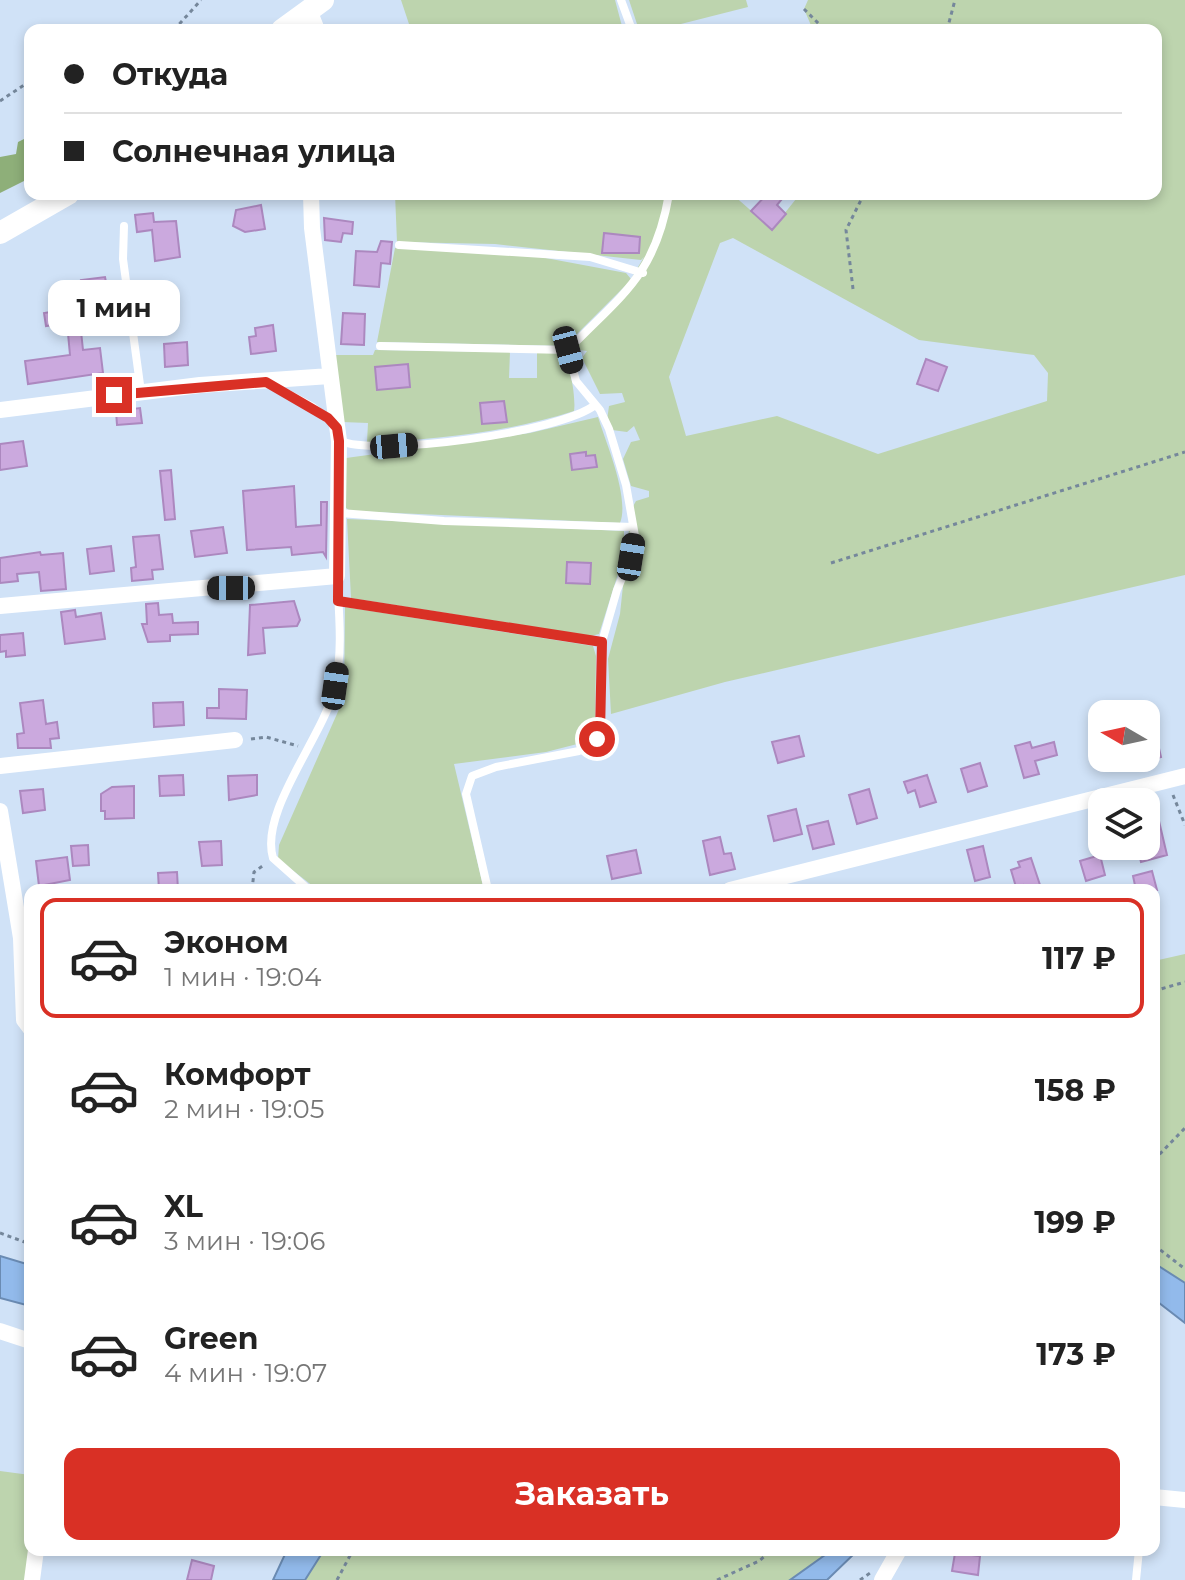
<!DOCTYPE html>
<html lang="ru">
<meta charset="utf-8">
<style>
:root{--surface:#fff;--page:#f2f2f2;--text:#222;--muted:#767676;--line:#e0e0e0;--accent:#d93025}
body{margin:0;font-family:Montserrat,sans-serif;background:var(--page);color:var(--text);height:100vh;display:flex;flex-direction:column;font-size:30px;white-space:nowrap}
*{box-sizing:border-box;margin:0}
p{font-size:26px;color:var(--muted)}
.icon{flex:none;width:44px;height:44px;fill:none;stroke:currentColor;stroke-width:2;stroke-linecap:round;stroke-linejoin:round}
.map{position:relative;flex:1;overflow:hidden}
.drawer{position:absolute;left:24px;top:884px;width:1136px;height:672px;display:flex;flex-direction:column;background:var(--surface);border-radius:16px;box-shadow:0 4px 12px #0003}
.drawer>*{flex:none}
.top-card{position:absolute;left:24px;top:24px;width:1138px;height:176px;border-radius:16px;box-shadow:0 4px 12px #0003;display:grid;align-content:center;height:176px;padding:0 40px;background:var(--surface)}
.needle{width:52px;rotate:279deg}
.buttons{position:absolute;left:1088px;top:700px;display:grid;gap:16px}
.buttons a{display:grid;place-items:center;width:72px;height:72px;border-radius:16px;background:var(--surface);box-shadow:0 4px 12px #0003;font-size:40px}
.end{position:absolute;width:36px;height:36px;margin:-18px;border:10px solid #d93025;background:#fff;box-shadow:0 0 0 4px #fff}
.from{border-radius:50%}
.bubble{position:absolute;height:56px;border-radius:16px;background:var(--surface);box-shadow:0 4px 12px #0003;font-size:26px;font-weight:700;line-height:56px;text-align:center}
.car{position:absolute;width:24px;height:48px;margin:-24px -12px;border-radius:10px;box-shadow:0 0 6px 2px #0007;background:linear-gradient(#222 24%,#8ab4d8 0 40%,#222 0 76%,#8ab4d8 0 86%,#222 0)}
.top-card b{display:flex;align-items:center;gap:28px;height:76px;font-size:30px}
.top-card b+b{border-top:2px solid var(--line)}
.top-card i{width:20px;height:20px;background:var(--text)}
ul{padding:14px 0 0;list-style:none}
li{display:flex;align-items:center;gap:24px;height:120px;margin:0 16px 12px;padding:0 24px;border:4px solid transparent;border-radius:16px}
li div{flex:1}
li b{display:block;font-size:30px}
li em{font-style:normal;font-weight:700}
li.selected{border-color:var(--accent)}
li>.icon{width:72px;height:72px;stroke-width:1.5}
.primary-button{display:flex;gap:16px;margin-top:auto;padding:16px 40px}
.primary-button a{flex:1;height:92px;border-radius:16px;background:var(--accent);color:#fff;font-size:32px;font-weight:700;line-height:92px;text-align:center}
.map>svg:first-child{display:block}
.green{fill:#bdd4ae;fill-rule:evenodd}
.forest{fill:#8eaf79}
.water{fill:#92baeb;stroke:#6a8bb3;stroke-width:2}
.building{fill:#cba9de;stroke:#ac88bf;stroke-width:2}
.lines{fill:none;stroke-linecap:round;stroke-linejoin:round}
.path{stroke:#75879b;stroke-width:3;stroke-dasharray:4 4;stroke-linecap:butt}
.service{stroke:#fff;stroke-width:8}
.minor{stroke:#fff;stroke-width:16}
.secondary{stroke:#fff;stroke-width:22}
.route{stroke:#d93025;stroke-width:10}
</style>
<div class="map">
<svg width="1185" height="1580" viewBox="0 0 1185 1580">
<rect width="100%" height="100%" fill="#d0e2f7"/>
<!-- green -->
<path class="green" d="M401 0H615L623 30H411Z
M629 0H746L748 7 673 26V30H639Z
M808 0H1185V575L725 682 611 714 608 659 620 614 631 510 636 501 649 497V491L631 486 623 459 631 442 640 440 634 426 627 432 612 430 607 420 609 406 625 402 622 393 600 394 582 358 587 351 571 349 627 284 565 346 377 342 395 248 535 256 626 273 631 279 644 257 641 260 495 244 397 242 395 194H732L772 229 800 194H1156V30H813L804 9ZM733 238 919 340 1034 355 1048 373 1047 401 878 454 777 416 686 436 669 377 720 243Z
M375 350 510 352 509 378H537V353C543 353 553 351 558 353 571 359 576 399 574 411 508 432 437 440 367 442L368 423 342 422 335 355H373Z
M598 417C606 443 630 498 620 523L350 511 345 507 346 458 530 433Z
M347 519 624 531V555L599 634 591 636 351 598Z
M345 607 593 646 596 656 595 725 589 741 546 752 454 764 484 890H318L278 859 279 845 344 698Z
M1185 954V1283L1154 1263V961Z
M0 1471 30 1475V1548L26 1580H0Z
M324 1550H832L790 1580H305Z"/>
<!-- forest -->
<path class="forest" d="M30 136V178L0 193V157L16 154 18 142Z"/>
<!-- water -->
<path class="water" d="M0 1256 30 1265V1306L0 1298Z
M1154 1263 1185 1283V1323L1154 1299Z
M287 1550H324L305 1580H273Z
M832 1550H858L827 1580H790Z"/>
<!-- building -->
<path class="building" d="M767 194H786L777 205 786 214 772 230 751 211Z
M261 205 265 229 245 232 233 226 236 210Z
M153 213 154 222 176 221 180 257 155 261 152 230 137 232 135 215Z
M324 218 353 222 352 234 343 233 341 242 325 240Z
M604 233 640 237 639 253H602Z
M381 241 392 242 390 264 381 263 379 287 354 285 356 251 377 252Z
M105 277 109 298 100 299 101 304 85 306 81 280Z
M78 303 83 350 100 348 103 373 28 384 25 361 70 355 67 323 46 326 44 313 57 311V306Z
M343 313 365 314 364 345 341 344Z
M273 325 276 351 251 354 249 337 256 336 255 328Z
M187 342 188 365 165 367 164 344Z
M926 359 947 367 938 391 917 384Z
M408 364 410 387 377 390 375 367Z
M504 401 507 422 482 424 480 403Z
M140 408 142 423 117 425 116 411Z
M23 441 27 466 0 470V444Z
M586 452V456L595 455 597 467 572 470 570 454Z
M171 470 175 519 165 520 160 471Z
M294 486 296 527 321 525V502H327L326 557 323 552 292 555 291 547 247 550 243 491Z
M223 527 227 553 195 557 191 531Z
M159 535 163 569 152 570 153 579 132 581 131 568 136 567 133 537Z
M111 546 114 571 90 574 87 549Z
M40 552 41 555 63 553 66 589 41 591 39 572 17 574 18 581 0 583V558Z
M567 562 591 563 590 584 566 583Z
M294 601 300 620 297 626 263 628 265 653 248 655 250 605Z
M158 603 159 615 172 614 173 623 198 622V634L170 635V641L148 642 142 624H147L146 604Z
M75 610 76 617 101 613 105 639 65 644 61 612Z
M23 633 25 655 6 657V651L0 652V635Z
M219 689 247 690 246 719 207 718V708H219Z
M43 700 46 724 57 722 59 738 50 739 51 748H18L17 734 24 733 20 703Z
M183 702 184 725 154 727 153 703Z
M1151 713 1161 757 1146 761V714Z
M799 736 804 756 778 763 772 742Z
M1030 742 1032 748 1054 742 1057 755 1035 761 1039 774 1024 778 1015 746Z
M980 763 987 786 968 792 961 769Z
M183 775 184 795 160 796 159 776Z
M257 775V795L229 800 228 776Z
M927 775 936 802 920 807 915 790 908 793 904 782Z
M134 786V818L105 819V811H101V794L112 787Z
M43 789 45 810 23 813 20 791Z
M869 789 877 818 857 824 849 795Z
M796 809 802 834 774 841 768 816Z
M828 821 834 844 813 849 807 826Z
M1159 821 1167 855 1141 862 1137 846H1146V824Z
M720 837 724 854 731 853 735 869 710 875 703 841Z
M221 841 222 865 202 866 199 842Z
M88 845 89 865 73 866 71 846Z
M983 846 990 877 975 881 967 850Z
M636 850 641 873 612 879 607 856Z
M1100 855 1105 875 1086 881 1080 861Z
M67 857 70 880 39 886 36 861Z
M1031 858 1041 888 1025 890 1023 885 1016 887 1011 870 1020 867 1018 862Z
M1152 871 1157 890H1136L1133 876Z
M177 872 178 890H159L158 873Z
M955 1553 980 1556 978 1575 952 1571Z
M192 1560 214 1566 211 1580H187Z"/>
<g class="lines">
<!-- path -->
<path class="path" d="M804 9 825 30
M174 30 201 0
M947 30 955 0
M0 101 30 81
M853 289 846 230 864 194
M831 563 1185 452
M251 739 266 737 298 746
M1173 795 1185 825
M252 890 254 872 264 865
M1154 991 1185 982
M1154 1160 1185 1128
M0 1233 30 1244
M1154 1245 1185 1269
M337 1580 353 1550
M717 1580 759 1561 772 1550
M860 1580 870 1573"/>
<!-- service -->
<path class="service" d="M621 0 632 30
M124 226 123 259 141 392
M399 245 590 257 643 273
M380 346 568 350
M268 383 313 407 334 424
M340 441C380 457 561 432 595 405
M340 513 444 521 633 527
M338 601 602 642
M309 890 273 858C259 811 324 736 335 687 343 651 339 613 337 577
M488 890 466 794 472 776 496 767 579 751 589 746 600 733 602 642 617 590 631 557 635 536 626 485 609 429 600 410 576 381 568 350C622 294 655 276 669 194
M1136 1580 1139 1550"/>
<!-- minor -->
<path class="minor" d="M309 10 317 30
M0 410 200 385 330 376
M0 606 337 576 339 441 312 228 311 194
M0 766 235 740
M0 811 21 938 24 1020 30 1028
M730 890 1185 776
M0 1331 30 1341
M1154 1497 1185 1500
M32 1580 36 1550
M882 1580 899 1550"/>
<!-- secondary -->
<path class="secondary" d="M282 30 323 0
M0 233 68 194"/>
</g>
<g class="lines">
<!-- route -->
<path class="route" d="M114 395 266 382 328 418 337 428 339 441 338 601 602 642 600 733 597 739"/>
</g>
</svg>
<div class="buttons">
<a><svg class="needle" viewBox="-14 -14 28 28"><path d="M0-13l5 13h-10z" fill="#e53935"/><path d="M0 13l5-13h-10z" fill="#767676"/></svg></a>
<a><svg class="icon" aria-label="layers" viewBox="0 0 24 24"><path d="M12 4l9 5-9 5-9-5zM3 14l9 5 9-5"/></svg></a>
</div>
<i class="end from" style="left:597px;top:739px"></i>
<i class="end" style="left:114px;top:395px"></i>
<div class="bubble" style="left:48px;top:280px;width:132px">1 мин</div>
<i class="car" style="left:568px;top:350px;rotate:165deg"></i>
<i class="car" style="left:394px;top:446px;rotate:85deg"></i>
<i class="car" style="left:631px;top:557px;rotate:9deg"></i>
<i class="car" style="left:231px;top:588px;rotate:270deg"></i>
<i class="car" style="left:335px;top:686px;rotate:8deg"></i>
<div class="top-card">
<b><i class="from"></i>Откуда</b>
<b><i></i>Солнечная улица</b>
</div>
<section class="drawer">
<ul>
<li class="selected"><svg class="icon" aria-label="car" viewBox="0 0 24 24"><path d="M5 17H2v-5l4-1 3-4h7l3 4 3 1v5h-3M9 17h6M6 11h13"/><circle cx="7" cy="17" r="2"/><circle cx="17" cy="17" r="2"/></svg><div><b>Эконом</b><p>1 мин · 19:04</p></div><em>117 ₽</em></li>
<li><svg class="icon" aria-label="car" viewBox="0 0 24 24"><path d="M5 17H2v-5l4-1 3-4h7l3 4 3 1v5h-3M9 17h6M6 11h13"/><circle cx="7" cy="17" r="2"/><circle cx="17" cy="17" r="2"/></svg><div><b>Комфорт</b><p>2 мин · 19:05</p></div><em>158 ₽</em></li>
<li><svg class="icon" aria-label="car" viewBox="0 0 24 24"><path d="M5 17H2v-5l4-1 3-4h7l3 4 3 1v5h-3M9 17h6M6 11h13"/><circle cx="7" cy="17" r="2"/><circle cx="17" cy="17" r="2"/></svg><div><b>XL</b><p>3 мин · 19:06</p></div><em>199 ₽</em></li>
<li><svg class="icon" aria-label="car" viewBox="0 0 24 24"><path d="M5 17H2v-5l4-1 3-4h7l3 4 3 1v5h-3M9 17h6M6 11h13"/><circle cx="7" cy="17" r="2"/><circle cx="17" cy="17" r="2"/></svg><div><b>Green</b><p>4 мин · 19:07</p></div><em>173 ₽</em></li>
</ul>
<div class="primary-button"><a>Заказать</a></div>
</section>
</div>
